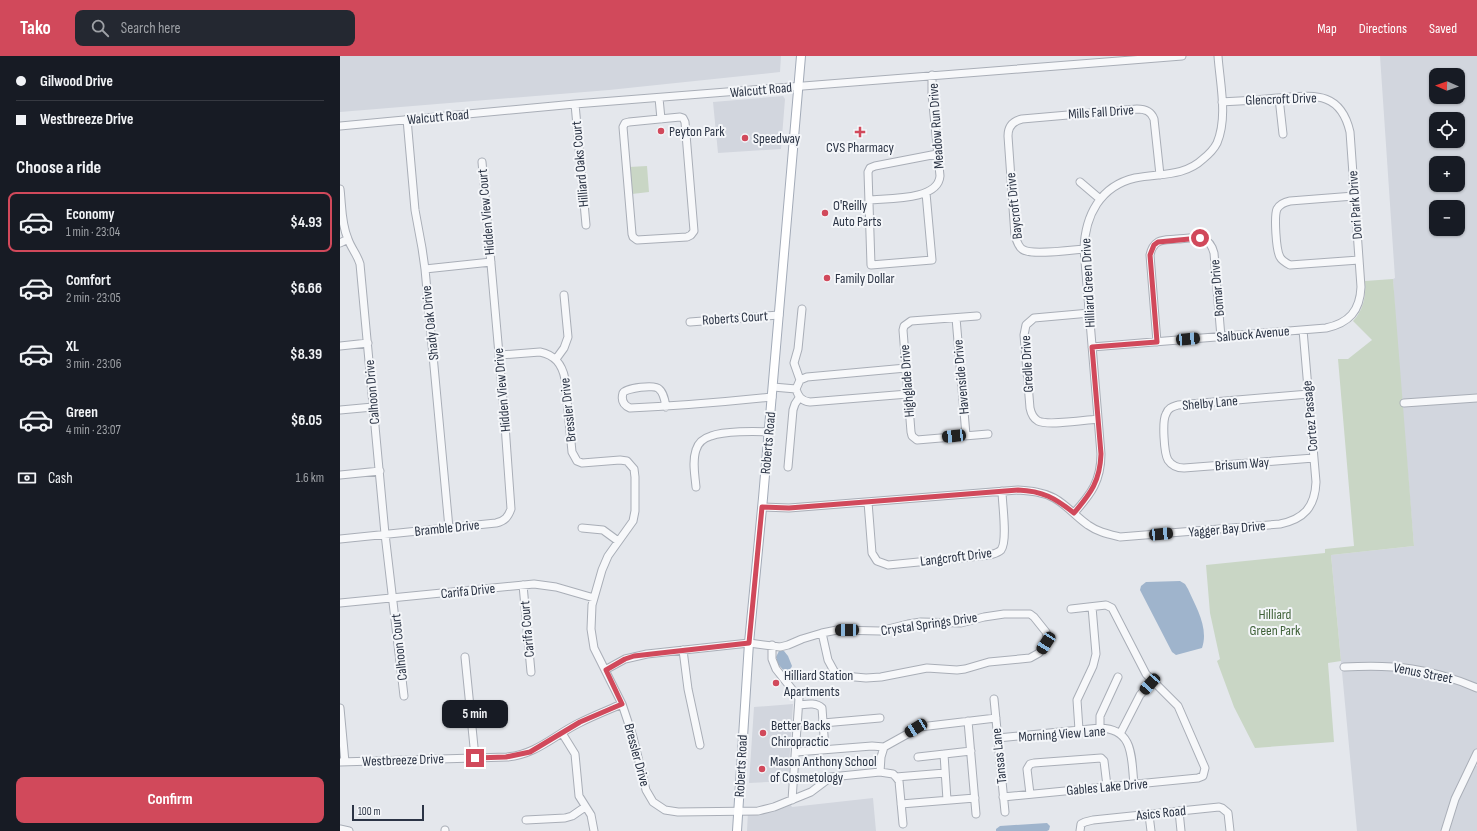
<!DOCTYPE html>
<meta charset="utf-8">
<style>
:root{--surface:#171b24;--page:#242831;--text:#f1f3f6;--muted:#9ea1a6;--line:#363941;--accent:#d1495b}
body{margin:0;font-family:"Sofia Sans Condensed",sans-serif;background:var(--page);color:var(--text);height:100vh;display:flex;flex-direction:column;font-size:15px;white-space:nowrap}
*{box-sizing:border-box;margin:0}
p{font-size:13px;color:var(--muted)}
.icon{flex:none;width:22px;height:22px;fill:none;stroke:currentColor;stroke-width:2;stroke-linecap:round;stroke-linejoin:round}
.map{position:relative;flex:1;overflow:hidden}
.panel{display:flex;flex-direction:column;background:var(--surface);width:340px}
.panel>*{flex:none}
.banner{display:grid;align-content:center;height:88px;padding:0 16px;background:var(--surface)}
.needle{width:26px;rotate:272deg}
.controls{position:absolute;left:1089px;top:12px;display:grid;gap:8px}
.controls a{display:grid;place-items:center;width:36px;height:36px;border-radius:8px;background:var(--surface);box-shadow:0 1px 3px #0004;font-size:20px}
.scale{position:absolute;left:12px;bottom:10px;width:72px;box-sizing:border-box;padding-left:4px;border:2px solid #2b3445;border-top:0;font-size:11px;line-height:14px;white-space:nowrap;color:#2b3445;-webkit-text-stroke:3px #f4f6f9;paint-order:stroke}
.end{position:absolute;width:18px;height:18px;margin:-9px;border:5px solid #d1495b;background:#fff;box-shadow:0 0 0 2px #fff}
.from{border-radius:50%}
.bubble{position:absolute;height:28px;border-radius:8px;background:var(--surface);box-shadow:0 1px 3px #0004;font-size:13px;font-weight:700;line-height:28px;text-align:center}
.car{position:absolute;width:12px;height:24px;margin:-12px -6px;border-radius:5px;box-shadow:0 0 3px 1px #0007;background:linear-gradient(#222 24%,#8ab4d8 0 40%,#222 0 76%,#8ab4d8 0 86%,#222 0)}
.banner b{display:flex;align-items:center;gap:14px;height:38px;font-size:15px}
.banner b+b{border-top:1px solid var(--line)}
.banner i{width:10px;height:10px;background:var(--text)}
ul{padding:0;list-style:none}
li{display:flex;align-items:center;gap:12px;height:60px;margin:0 8px 6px;padding:0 8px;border:2px solid transparent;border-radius:8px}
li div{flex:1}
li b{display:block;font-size:15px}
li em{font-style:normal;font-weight:700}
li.active{border-color:var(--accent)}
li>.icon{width:36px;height:36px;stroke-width:1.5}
h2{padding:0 16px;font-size:18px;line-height:48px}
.pay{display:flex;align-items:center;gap:10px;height:44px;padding:0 16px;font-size:15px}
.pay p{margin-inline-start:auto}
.primary-button{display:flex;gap:8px;margin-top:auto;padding:8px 16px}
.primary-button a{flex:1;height:46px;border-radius:8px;background:var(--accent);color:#fff;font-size:16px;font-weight:700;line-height:46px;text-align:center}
header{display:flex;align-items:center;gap:24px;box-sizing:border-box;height:56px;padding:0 20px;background:var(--accent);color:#fff}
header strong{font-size:19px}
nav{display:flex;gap:22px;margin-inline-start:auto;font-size:14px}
.search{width:280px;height:36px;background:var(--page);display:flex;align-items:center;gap:10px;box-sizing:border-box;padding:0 14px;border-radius:8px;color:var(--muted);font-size:15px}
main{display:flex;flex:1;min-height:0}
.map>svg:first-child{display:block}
.built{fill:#d2d6de;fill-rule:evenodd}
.green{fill:#c9d6c5}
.water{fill:#9fb4cc}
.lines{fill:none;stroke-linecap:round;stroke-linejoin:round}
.minor-casing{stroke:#a9aeb7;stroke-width:9}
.major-casing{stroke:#a3abb8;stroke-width:10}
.minor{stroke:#f7f8fa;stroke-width:7}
.major{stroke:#fff;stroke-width:8}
.route{stroke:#d1495b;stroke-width:5}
.poi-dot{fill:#d1495b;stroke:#f4f6f9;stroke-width:1.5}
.labels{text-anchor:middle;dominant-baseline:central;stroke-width:4;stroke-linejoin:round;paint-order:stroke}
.street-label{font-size:14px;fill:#2b3445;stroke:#f4f6f9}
.poi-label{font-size:14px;fill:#2b3445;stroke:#f4f6f9;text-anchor:start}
.park-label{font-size:14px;fill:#3f6138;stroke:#f4f6f9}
</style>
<header>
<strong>Tako</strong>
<div class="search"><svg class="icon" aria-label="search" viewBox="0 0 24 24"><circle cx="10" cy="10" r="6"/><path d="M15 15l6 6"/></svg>Search here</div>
<nav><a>Map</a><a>Directions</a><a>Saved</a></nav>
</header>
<main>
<section class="panel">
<div class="banner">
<b><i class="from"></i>Gilwood Drive</b>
<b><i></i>Westbreeze Drive</b>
</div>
<h2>Choose a ride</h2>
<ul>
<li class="active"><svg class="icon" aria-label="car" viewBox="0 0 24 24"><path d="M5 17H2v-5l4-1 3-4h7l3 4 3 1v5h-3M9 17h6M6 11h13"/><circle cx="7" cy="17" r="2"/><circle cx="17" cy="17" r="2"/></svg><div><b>Economy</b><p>1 min · 23:04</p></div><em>$4.93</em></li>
<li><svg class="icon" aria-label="car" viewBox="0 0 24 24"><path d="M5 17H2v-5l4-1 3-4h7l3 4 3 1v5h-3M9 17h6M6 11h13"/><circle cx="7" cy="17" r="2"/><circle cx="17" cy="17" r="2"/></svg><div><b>Comfort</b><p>2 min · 23:05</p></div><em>$6.66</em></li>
<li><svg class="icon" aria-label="car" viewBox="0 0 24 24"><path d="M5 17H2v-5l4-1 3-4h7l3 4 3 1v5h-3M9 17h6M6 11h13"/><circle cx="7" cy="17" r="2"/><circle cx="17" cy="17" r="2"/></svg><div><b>XL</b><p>3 min · 23:06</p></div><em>$8.39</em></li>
<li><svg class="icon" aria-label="car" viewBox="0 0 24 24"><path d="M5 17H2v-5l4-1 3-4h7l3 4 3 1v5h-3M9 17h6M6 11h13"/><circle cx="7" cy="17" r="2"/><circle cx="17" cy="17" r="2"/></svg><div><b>Green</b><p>4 min · 23:07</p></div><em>$6.05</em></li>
</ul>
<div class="pay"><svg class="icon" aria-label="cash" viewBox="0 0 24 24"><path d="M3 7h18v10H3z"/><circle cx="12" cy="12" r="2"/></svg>Cash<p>1.6 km</p></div>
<div class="primary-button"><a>Confirm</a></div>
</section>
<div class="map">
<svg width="1137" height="775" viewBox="0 0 1137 775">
<rect width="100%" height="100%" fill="#e4e7ec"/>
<!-- built -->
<path class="built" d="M0 0H441L440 16 269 34 0 56Z
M1040 0H1137V697L1131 708 1137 710V775H1017L991 499 1074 490 1056 278 1053 223 1055 222ZM1096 19H1118V41H1096ZM1096 63H1118V85H1096ZM1096 107H1118V129H1096ZM1096 151H1118V173H1096Z
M443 40 445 43 441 93 378 97 373 46Z
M453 648 448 725 409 727 414 651Z
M533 742 536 775H407L408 755 449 746 452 751Z"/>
<!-- green -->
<path class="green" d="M307 110 309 136 292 138 289 111Z
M1053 223 1074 490 991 499 1001 605 988 607 994 686 915 692 894 651 877 605 880 603 870 557 866 509 985 497V493L1014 490 998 303H1008L1032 284 1013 265C1024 253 1026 240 1025 225Z"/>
<!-- water -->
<path class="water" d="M840 525 845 528 848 533C856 551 869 572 862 592L836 599 832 596 800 534 801 530 806 526Z
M439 595H444L448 600 452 610 450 614 444 615 438 608 436 601Z
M707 767 710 770 709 774 707 775H656V773L660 770Z"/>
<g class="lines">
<!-- minor casing -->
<g class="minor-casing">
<path id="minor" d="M319 42 321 63
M939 42 943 78
M235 48 246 169
M340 61 343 62 345 66 354 175 351 179 347 181 297 184 293 181 292 178 283 71 285 67 289 66Z
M67 63 75 154 82 192 85 213 109 472
M0 70 235 48 842 0
M740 126 760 143
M0 133C2 149 1 167 8 183 11 192 17 198 20 208L45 478 64 640
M586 137 592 204 531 209 528 116 530 112 535 110 597 98
M1014 140 950 145C945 146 940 148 937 153 934 160 936 194 940 201 942 205 946 207 950 209L1019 204
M529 144C547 142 598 145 600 120L592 38V19
M0 187 8 183
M744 193C732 194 690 200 682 193 678 190 677 185 675 180L668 80C668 70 673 65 682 63L797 53C805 53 811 55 814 63L820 119
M85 213 151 206
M750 257 694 262 686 269 684 279 690 352C691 357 693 362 698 365 708 370 746 364 758 363
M637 260 571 265 564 270 563 274 571 376 572 380 577 384 648 378
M616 262 626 379
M350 266 439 259
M817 286 810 199C811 194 813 189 818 186 824 183 831 184 837 183 853 182 869 177 874 197L881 281
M0 290 28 287
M752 291 986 272C1009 267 1020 255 1021 231L1010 76C1000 33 971 40 937 42 919 44 900 45 882 46
M160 299 200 296C215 299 222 308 225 323L232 396 237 405 242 407 280 404 287 405 294 413 295 421V455L293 465 268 500 262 514 252 549 251 573 254 592 282 648 293 681 306 734 313 746 325 754 338 756 418 755 434 751 471 736 491 721 540 716 553 718 556 721 605 717
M216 303 224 292 228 281 224 239
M460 324 454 307 458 293 462 253
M433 331 456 333C458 340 461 345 470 346L568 338
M456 333 460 324 467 321 566 312
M969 338 838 349C832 351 828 352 826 358 822 365 824 397 828 404 832 410 838 412 844 412L974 402
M1064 347 1137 342
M326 351C325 345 324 337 319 333 315 328 286 332 283 337 281 344 283 349 290 352 337 350 385 346 432 341
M0 354 33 351
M448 411 453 354 455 348 459 342
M0 419 40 415
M356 431C355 419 352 406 356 394 358 387 364 382 371 380 384 375 415 375 429 376
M528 446 532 497 537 505 548 509 650 499C653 498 658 497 661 494 668 485 662 447 662 435
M423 451 449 452 678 434C691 435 703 436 714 442 727 449 736 461 748 469 758 476 768 478 780 481L940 468C964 463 975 451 976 426L963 274
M734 457C751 438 761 425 761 398L744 193C745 160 760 130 795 122 819 117 844 121 863 103 868 99 874 93 877 87 888 61 880 28 878 0
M242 472 263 474 278 485
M0 483 156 467C165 465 168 461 171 453L164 355 142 106
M183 529 191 616
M0 547 194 528 216 531 254 542
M432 589V603L436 613 459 642 452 744
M343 594 348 633 360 689
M125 601 135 701
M1004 611C1055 608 1090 612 1137 632
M265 614 285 603 307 598 409 587 440 591 448 589 462 583 482 577 497 574 540 575 568 568 581 566 621 567 644 561 664 558H690L694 561 706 576 707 581 706 587 699 597 690 602 649 606 625 613 617 614 587 612 541 621 526 622 504 620 497 618 494 615 488 604 482 577
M654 643 665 756
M459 649C467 648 476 646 482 652L485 693
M0 652 5 706
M628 665 636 758
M483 667 540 662
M760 672V660L778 621
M739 674 737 644 753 610 756 598 752 551
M222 677 235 698 239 740 251 759 254 775
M780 678 800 639 813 625
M658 682 760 672C795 673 791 703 794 728
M456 696 532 690 544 691
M604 698 607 744
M578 701 631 695
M0 706 167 701C197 698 213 680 239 667 253 660 268 654 282 648
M540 716 541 701 544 691 580 671 656 662
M556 721 559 725 563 768
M690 738 687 713 690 708 694 707 761 702 764 705 767 730
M663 741 858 722 863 720 865 712 838 650 806 618 772 552 766 549 731 553
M561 748 635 742
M839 755 841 775
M809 759 811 775
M186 764 225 762 232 760 245 751
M0 773 9 775
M105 774V775
M740 775 741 768 745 766 753 764 879 751 882 752 888 757 890 775
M1105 775 1115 743 1137 697"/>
</g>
<!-- major casing -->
<g class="major-casing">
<path id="major" d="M397 775 409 587 423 442 461 0"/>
</g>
<!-- minor -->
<use href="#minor" class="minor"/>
<!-- major -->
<use href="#major" class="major"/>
</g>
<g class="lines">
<!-- route -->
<path class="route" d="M135 702 166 701 190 696 240 666 282 648 266 614 285 603 294 600 409 587 422 451 449 452 678 434C703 435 715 442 734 457 751 437 760 425 761 398L752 291 817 286 810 199 814 189 818 186 860 182"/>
</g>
<!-- markers -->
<g class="poi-dot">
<circle cx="321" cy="75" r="4"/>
<path d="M518 70h4v4h4v4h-4v4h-4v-4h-4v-4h4z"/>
<circle cx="405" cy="82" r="4"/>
<circle cx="485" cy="157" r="4"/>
<circle cx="487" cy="222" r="4"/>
<circle cx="436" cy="627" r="4"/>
<circle cx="423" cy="677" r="4"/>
<circle cx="422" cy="713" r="4"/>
</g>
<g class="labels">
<!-- street labels -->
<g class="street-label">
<text transform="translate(421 34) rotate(-5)">Walcutt Road</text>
<text transform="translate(941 43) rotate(-2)">Glencroft Drive</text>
<text transform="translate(761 56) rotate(-4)">Mills Fall Drive</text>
<text transform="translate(98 61) rotate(-5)">Walcutt Road</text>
<text transform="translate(596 70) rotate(-94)">Meadow Run Drive</text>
<text transform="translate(240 108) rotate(-95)">Hilliard Oaks Court</text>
<text transform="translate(1015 149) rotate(-94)">Dori Park Drive</text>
<text transform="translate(674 150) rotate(-96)">Baycroft Drive</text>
<text transform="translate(146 156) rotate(-95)">Hidden View Court</text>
<text transform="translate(748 227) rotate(-93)">Hilliard Green Drive</text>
<text transform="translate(877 232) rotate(-95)">Bomar Drive</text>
<text transform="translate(395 262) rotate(-4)">Roberts Court</text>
<text transform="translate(90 267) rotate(-96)">Shady Oak Drive</text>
<text transform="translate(913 278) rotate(-5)">Salbuck Avenue</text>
<text transform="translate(687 308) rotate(-93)">Gredle Drive</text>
<text transform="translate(621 321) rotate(-95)">Havenside Drive</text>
<text transform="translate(567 325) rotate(-94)">Highglade Drive</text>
<text transform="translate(162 334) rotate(-95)">Hidden View Drive</text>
<text transform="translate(32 336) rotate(-95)">Calhoon Drive</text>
<text transform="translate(870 347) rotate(-5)">Shelby Lane</text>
<text transform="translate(228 354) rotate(-96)">Bressler Drive</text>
<text transform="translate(970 360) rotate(-95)">Cortez Passage</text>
<text transform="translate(428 387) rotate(-85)">Roberts Road</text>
<text transform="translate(902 408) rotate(-4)">Brisum Way</text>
<text transform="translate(107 472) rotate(-6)">Bramble Drive</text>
<text transform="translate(887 473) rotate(-5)">Yagger Bay Drive</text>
<text transform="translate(616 501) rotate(-7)">Langcroft Drive</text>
<text transform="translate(128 535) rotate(-6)">Carifa Drive</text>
<text transform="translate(589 568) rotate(-8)">Crystal Springs Drive</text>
<text transform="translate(187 573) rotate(-95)">Carifa Court</text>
<text transform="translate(59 591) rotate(-96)">Calhoon Court</text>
<text transform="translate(1083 617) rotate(11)">Venus Street</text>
<text transform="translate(722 678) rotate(-4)">Morning View Lane</text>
<text transform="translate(297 699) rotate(75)">Bressler Drive</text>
<text transform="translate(659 700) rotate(-96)">Tansas Lane</text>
<text transform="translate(63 704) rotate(-2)">Westbreeze Drive</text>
<text transform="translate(401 710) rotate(-87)">Roberts Road</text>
<text transform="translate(767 731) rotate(-5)">Gables Lake Drive</text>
<text transform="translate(821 757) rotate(-6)">Asics Road</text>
</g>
<!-- poi labels -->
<g class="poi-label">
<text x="329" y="75">Peyton Park</text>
<text x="413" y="82">Speedway</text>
<text x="520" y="91" text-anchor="middle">CVS Pharmacy</text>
<text x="493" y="149">O'Reilly<tspan x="493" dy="16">Auto Parts</tspan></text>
<text x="495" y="222">Family Dollar</text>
<text x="444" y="619">Hilliard Station<tspan x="444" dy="16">Apartments</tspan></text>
<text x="431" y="669">Better Backs<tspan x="431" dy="16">Chiropractic</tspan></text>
<text x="430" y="705">Mason Anthony School<tspan x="430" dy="16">of Cosmetology</tspan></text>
</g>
<!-- park labels -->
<g class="park-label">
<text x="935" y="558">Hilliard<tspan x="935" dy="16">Green Park</tspan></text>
</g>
</g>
</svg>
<div class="controls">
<a><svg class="needle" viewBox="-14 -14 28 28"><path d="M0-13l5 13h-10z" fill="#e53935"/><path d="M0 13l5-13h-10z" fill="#9ea1a6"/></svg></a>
<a><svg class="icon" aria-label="locate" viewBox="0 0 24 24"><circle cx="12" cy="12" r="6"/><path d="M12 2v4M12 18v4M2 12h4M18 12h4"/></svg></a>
<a>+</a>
<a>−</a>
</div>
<div class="scale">100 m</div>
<i class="end from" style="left:860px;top:182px"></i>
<i class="end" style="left:135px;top:702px"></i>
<div class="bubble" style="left:102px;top:644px;width:66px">5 min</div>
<i class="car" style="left:848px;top:283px;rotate:85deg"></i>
<i class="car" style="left:614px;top:380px;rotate:264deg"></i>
<i class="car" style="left:821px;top:478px;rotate:85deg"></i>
<i class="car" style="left:507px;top:574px;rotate:269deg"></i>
<i class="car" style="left:706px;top:587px;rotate:213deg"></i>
<i class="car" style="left:810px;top:628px;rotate:222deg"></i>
<i class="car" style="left:576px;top:672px;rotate:239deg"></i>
</div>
</main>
